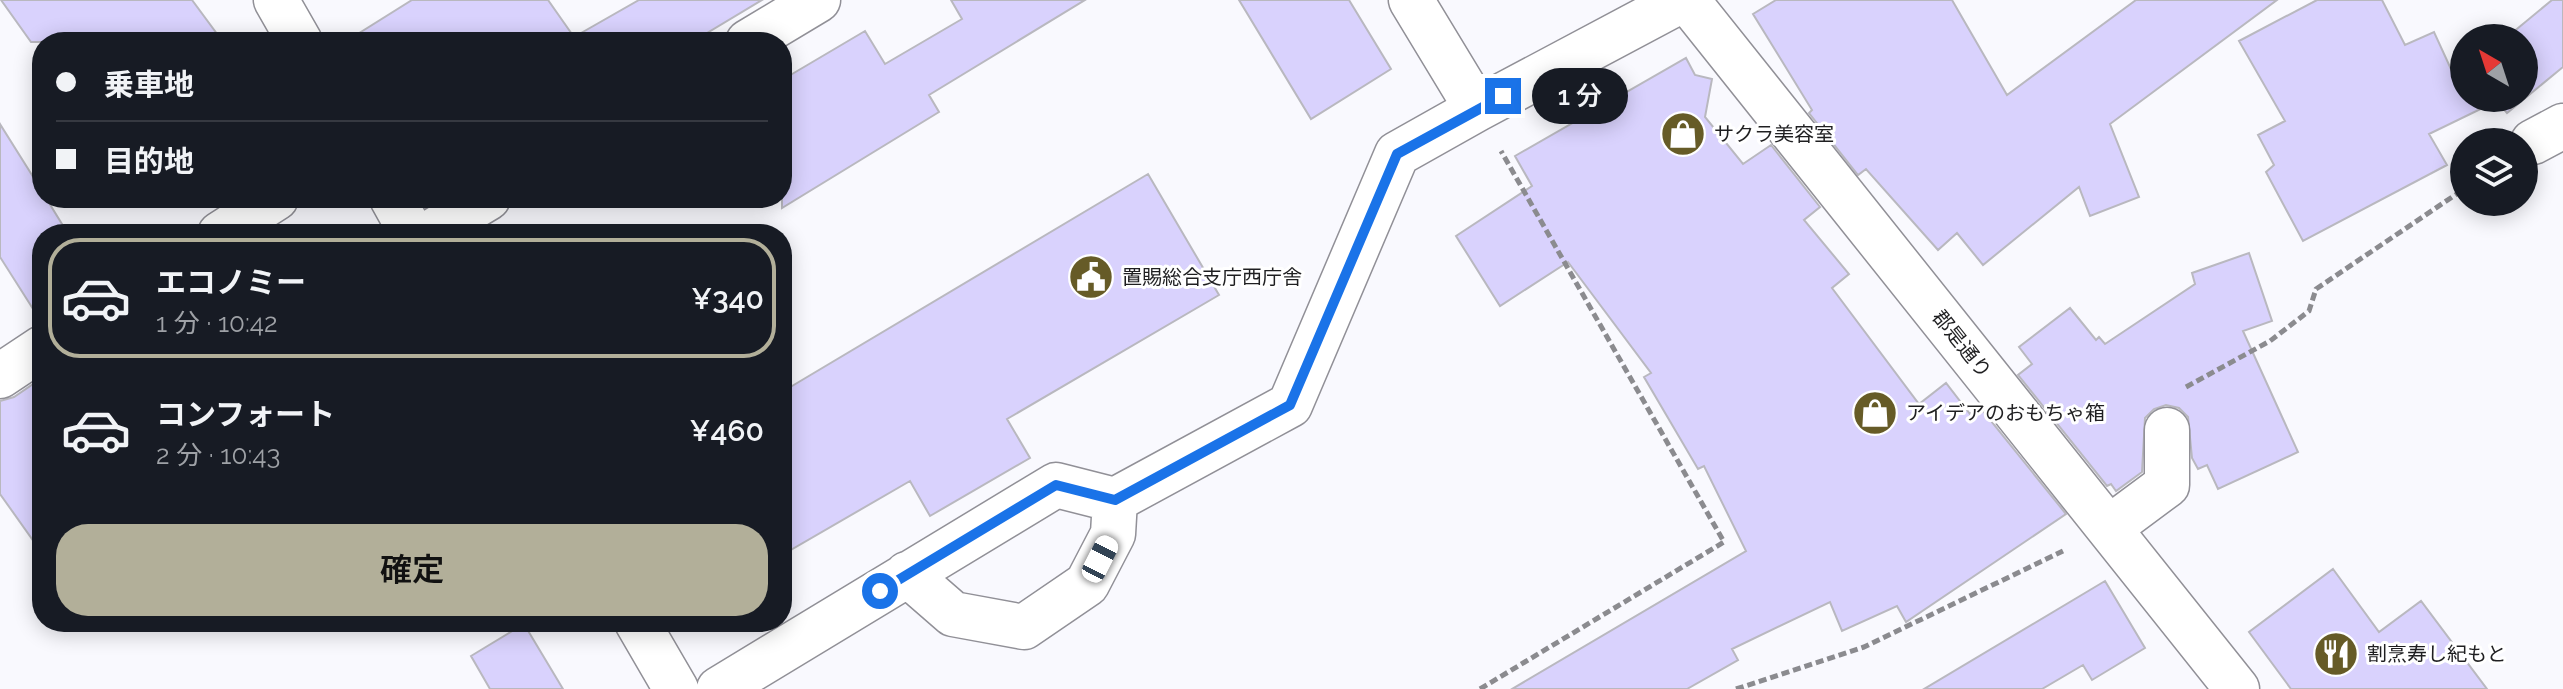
<!DOCTYPE html>
<html lang="ja">
<meta charset="utf-8">
<style>
:root{--surface:#171b24;--page:#20242c;--text:#f1f3f6;--muted:#9ea1a6;--line:#363941;--accent:#b2af99}
body{margin:0;font-family:Raleway,"Noto Sans JP",sans-serif;background:var(--page);color:var(--text);height:100vh;display:flex;flex-direction:column;font-size:30px;white-space:nowrap}
*{box-sizing:border-box;margin:0}
p{font-size:26px;color:var(--muted)}
.icon{flex:none;width:44px;height:44px;fill:none;stroke:currentColor;stroke-width:2;stroke-linecap:round;stroke-linejoin:round}
.map{position:relative;flex:1;overflow:hidden}
.panel{position:absolute;left:32px;top:224px;width:760px;height:408px;display:flex;flex-direction:column;background:var(--surface);border-radius:32px;box-shadow:0 4px 20px #0003}
.panel>*{flex:none}
.guide{position:absolute;left:32px;top:32px;width:760px;height:176px;border-radius:32px;box-shadow:0 4px 20px #0003;display:grid;align-content:center;height:176px;padding:0 24px;background:var(--surface)}
.needle{width:52px;rotate:321deg}
.controls{position:absolute;left:2450px;top:24px;display:grid;gap:16px}
.controls a{display:grid;place-items:center;width:88px;height:88px;border-radius:50%;background:var(--surface);box-shadow:0 4px 20px #0003;font-size:40px}
.end{position:absolute;width:36px;height:36px;margin:-18px;border:10px solid #1a73e8;background:#fff;box-shadow:0 0 0 4px #fff}
.from{border-radius:50%}
.bubble{position:absolute;height:56px;border-radius:28px;background:var(--surface);box-shadow:0 4px 20px #0003;font-size:26px;font-weight:600;line-height:56px;text-align:center}
.car{position:absolute;width:24px;height:48px;margin:-24px -12px;border-radius:10px;box-shadow:0 0 6px 2px #0007;background:linear-gradient(#fff 24%,#345 0 40%,#fff 0 76%,#345 0 86%,#fff 0)}
.guide b{display:flex;align-items:center;gap:28px;height:76px;font-size:30px}
.guide b+b{border-top:2px solid var(--line)}
.guide i{width:20px;height:20px;background:var(--text)}
ul{padding:14px 0 0;list-style:none}
li{display:flex;align-items:center;gap:24px;height:120px;margin:0 16px 12px;padding:0 8px;border:4px solid transparent;border-radius:32px}
li div{flex:1}
li b{display:block;font-size:30px}
li em{font-style:normal;font-weight:600}
li.active{border-color:var(--accent)}
li>.icon{width:72px;height:72px;stroke-width:1.5}
.button{display:flex;gap:16px;margin-top:auto;padding:16px 24px}
.button a{flex:1;height:92px;border-radius:32px;background:var(--accent);color:#111;font-size:32px;font-weight:600;line-height:92px;text-align:center}
.map>svg:first-child{display:block}
.building{fill:#d9d2fd;stroke:#b9b8bf;stroke-width:2}
.lines{fill:none;stroke-linecap:round;stroke-linejoin:round}
.minor-casing{stroke:#919097;stroke-width:47}
.path{stroke:#8b8b8f;stroke-width:5;stroke-dasharray:8 4;stroke-linecap:butt}
.minor{stroke:#fff;stroke-width:44}
.route{stroke:#1a73e8;stroke-width:10}
.labels{text-anchor:middle;dominant-baseline:central;stroke-width:6;stroke-linejoin:round;paint-order:stroke}
.poi-label{font-size:20px;fill:#1f1f21;stroke:#fff;text-anchor:start}
.street-label{font-size:20px;fill:#1f1f21;stroke:#fff}
</style>
<div class="map">
<svg width="2563" height="689" viewBox="0 0 2563 689">
<rect width="100%" height="100%" fill="#f9f9fe"/>
<!-- building -->
<path class="building" d="M1 0H192L223 42H31Z
M412 0H548L574 37 639 0H762L692 42H345Z
M951 0H1085L929 95 939 112 782 208V80L865 31 885 64 962 19Z
M1239 0H1349L1391 69 1311 119Z
M1776 0H1952L2007 95 2136 0H2277L2110 124 2139 197 2090 216 2079 187 1983 265 1957 233 1938 250 1866 169 1858 175 1809 113 1812 110 1753 14Z
M2317 0H2382L2405 45 2434 32 2456 80 2464 73V98H2524V38H2506L2552 0H2563V67L2507 113 2497 101 2429 134 2447 165 2303 241 2266 172 2274 165 2258 135 2285 121 2239 41Z
M1686 58 1695 75 1712 79 1705 117 1743 164 1771 145 1820 207 1804 220 1849 274 1832 288 1919 404 1946 383 1970 414 1979 406 2066 514 1906 622 1897 606 1842 631 1830 602 1732 649 1738 660 1687 689H1512L1746 551 1704 466 1698 469 1644 377 1651 373 1568 262 1500 306 1456 236 1532 186 1515 156Z
M0 124 42 191V198H46L65 229 56 234H42V323L0 257Z
M1148 174 1219 295 1007 419 1030 458 930 516 910 481 782 555V392Z
M2249 253 2272 321 2243 331 2298 452 2218 489 2207 465 2198 469 2192 458 2188 417 2179 408 2166 405 2154 409 2145 418 2142 472 2116 491 2111 484 2107 486 2018 375 2032 364 2019 347 2070 308 2096 340 2099 337 2105 344 2195 284 2192 273Z
M42 378V553L0 494V401L14 397Z
M2333 569 2379 632 2421 601 2487 689H2291L2249 632Z
M2105 581 2145 648 2092 680 2083 665 2042 689H1924Z
M524 624 563 689H490L471 656Z"/>
<g class="lines">
<!-- minor casing -->
<g class="minor-casing">
<path id="minor" d="M276 0 300 42
M1411 0 1477 109 1682 0
M1687 0 2237 689
M748 42 818 0
M2533 142 2563 126
M392 198 412 234
M220 234 276 198
M428 234 488 198
M0 376 42 348
M2109 528 2167 485V430
M907 574 953 614 1024 627 1087 584 1113 534 1115 500
M637 622 676 689
M719 689 1056 485 1115 500 1290 405 1397 154 1477 109"/>
</g>
<!-- path -->
<path class="path" d="M2186 387 2270 341 2309 311 2316 289 2464 189
M1480 689 1724 542 1501 151
M1736 689 1864 647 2063 551"/>
<!-- minor -->
<use href="#minor" class="minor"/>
</g>
<g class="lines">
<!-- route -->
<path class="route" d="M880 591 1056 485 1115 500 1290 405 1397 154 1503 96"/>
</g>
<!-- icons -->
<defs>
<g id="shop-disc" transform="scale(2.3)"><circle r="9.5" fill="#665b27" stroke="#fff"/><path d="M-5-2.5h2.3a2.7 3.5 0 0 1 5.4 0H5L5.5 6h-11ZM-1.5-2.5h3a1.5 2.3 0 0 0-3 0Z" fill="#fff"/></g>
<g id="civic-disc" transform="scale(2.3)"><circle r="9.5" fill="#665b27" stroke="#fff"/><path d="M-.6-6.5H3V-4.5H.6V-3L4-1V1h2V6H-6V1h2V-1L-.6-3ZM-1.2 2.5V6h2.4V2.5Z" fill="#fff"/></g>
<g id="restaurant-disc" transform="scale(2.3)"><circle r="9.5" fill="#665b27" stroke="#fff"/><path d="M-5-6h1v4h1v-4h1v4h1v-4h1v5L-1.5 .5V6h-2V.5L-5-1ZM5-6V6H3V1.5H1.5Q1.5-4 5-6Z" fill="#fff"/></g>
</defs>
<g fill-rule="evenodd">
<use href="#shop-disc" x="1683" y="134"/>
<use href="#civic-disc" x="1091" y="277"/>
<use href="#shop-disc" x="1875" y="413"/>
<use href="#restaurant-disc" x="2336" y="654"/>
</g>
<g class="labels">
<!-- poi labels -->
<g class="poi-label">
<text x="1714" y="134">サクラ美容室</text>
<text x="1122" y="277">置賜総合支庁西庁舎</text>
<text x="1906" y="413">アイデアのおもちゃ箱</text>
<text x="2367" y="654">割烹寿し紀もと</text>
</g>
<!-- street labels -->
<g class="street-label">
<text transform="translate(1962 344) rotate(51)">郡是通り</text>
</g>
</g>
</svg>
<div class="controls">
<a><svg class="needle" viewBox="-14 -14 28 28"><path d="M0-13l5 13h-10z" fill="#e53935"/><path d="M0 13l5-13h-10z" fill="#9ea1a6"/></svg></a>
<a><svg class="icon" aria-label="layers" viewBox="0 0 24 24"><path d="M12 4l9 5-9 5-9-5zM3 14l9 5 9-5"/></svg></a>
</div>
<i class="end from" style="left:880px;top:591px"></i>
<i class="end" style="left:1503px;top:96px"></i>
<div class="bubble" style="left:1532px;top:68px;width:96px">1 分</div>
<i class="car" style="left:1100px;top:559px;rotate:27deg"></i>
<div class="guide">
<b><i class="from"></i>乗車地</b>
<b><i></i>目的地</b>
</div>
<section class="panel">
<ul>
<li class="active"><svg class="icon" aria-label="car" viewBox="0 0 24 24"><path d="M5 17H2v-5l4-1 3-4h7l3 4 3 1v5h-3M9 17h6M6 11h13"/><circle cx="7" cy="17" r="2"/><circle cx="17" cy="17" r="2"/></svg><div><b>エコノミー</b><p>1 分 · 10:42</p></div><em>¥340</em></li>
<li><svg class="icon" aria-label="car" viewBox="0 0 24 24"><path d="M5 17H2v-5l4-1 3-4h7l3 4 3 1v5h-3M9 17h6M6 11h13"/><circle cx="7" cy="17" r="2"/><circle cx="17" cy="17" r="2"/></svg><div><b>コンフォート</b><p>2 分 · 10:43</p></div><em>¥460</em></li>
</ul>
<div class="button"><a>確定</a></div>
</section>
</div>
